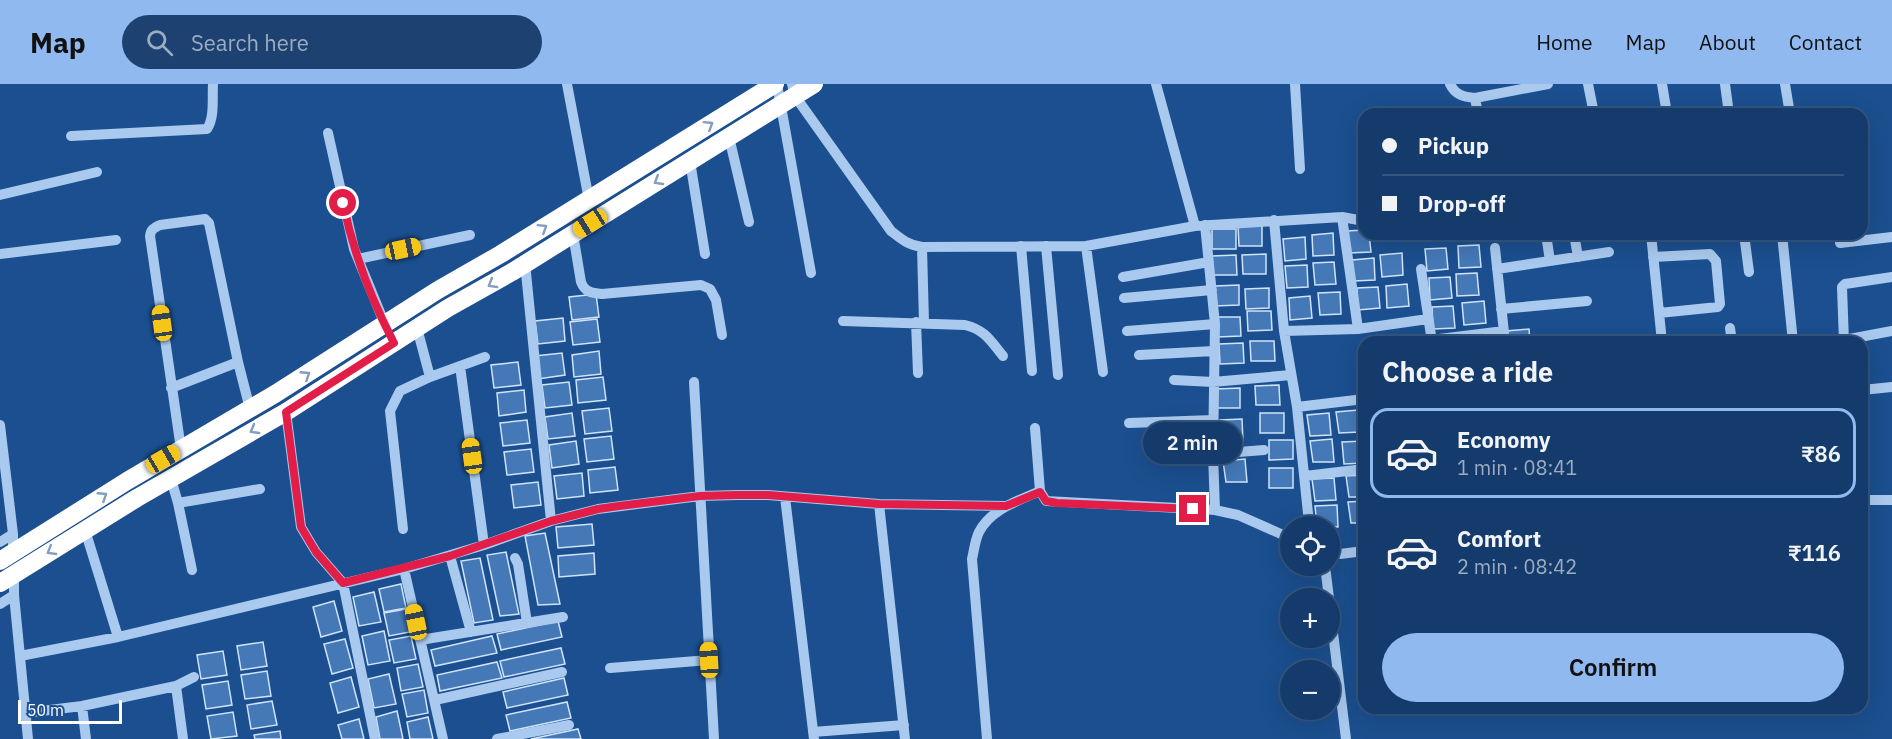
<!DOCTYPE html>
<meta charset="utf-8">
<style>
:root{--surface:#143b6b;--page:#1d4271;--text:#f1f3f6;--muted:#9dadc1;--line:#33557e;--accent:#90b9f0}
body{margin:0;font-family:"IBM Plex Sans",sans-serif;background:var(--page);color:var(--text);height:100vh;display:flex;flex-direction:column;font-size:22px;white-space:nowrap}
*{box-sizing:border-box;margin:0}
p{font-size:20px;color:var(--muted)}
.icon{flex:none;width:33px;height:33px;fill:none;stroke:currentColor;stroke-width:2;stroke-linecap:round;stroke-linejoin:round}
.map{position:relative;flex:1;overflow:hidden}
.panel{position:absolute;left:1358px;top:252px;width:510px;height:378px;display:flex;flex-direction:column;background:var(--surface);border-radius:18px;box-shadow:0 6px 24px #0002,0 0 0 2px var(--line)}
.panel>*{flex:none}
.hud{position:absolute;left:1358px;top:24px;width:510px;height:132px;border-radius:18px;box-shadow:0 6px 24px #0002,0 0 0 2px var(--line);display:grid;align-content:center;height:132px;padding:0 24px;background:var(--surface)}
.buttons{position:absolute;left:1280px;top:432px;display:grid;gap:12px}
.buttons a{display:grid;place-items:center;width:60px;height:60px;border-radius:50%;background:var(--surface);box-shadow:0 6px 24px #0002,0 0 0 2px var(--line);font-size:30px}
.scale{position:absolute;left:18px;bottom:15px;width:104px;box-sizing:border-box;padding-left:6px;border:3px solid #fff;border-top:0;font-size:16px;line-height:21px;white-space:nowrap;color:#fff;-webkit-text-stroke:4px #1b4f8f;paint-order:stroke}
.end{position:absolute;width:27px;height:27px;margin:-14px;border:8px solid #e11d48;background:#fff;box-shadow:0 0 0 3px #fff}
.from{border-radius:50%}
.bubble{position:absolute;height:42px;border-radius:21px;background:var(--surface);box-shadow:0 6px 24px #0002,0 0 0 2px var(--line);font-size:20px;font-weight:600;line-height:42px;text-align:center}
.car{position:absolute;width:18px;height:36px;margin:-18px -9px;border-radius:8px;box-shadow:0 0 4px 2px #0007;background:linear-gradient(#f5c518 24%,#345 0 40%,#f5c518 0 76%,#345 0 86%,#f5c518 0)}
.hud b{display:flex;align-items:center;gap:21px;height:57px;font-size:22px}
.hud b+b{border-top:2px solid var(--line)}
.hud i{width:15px;height:15px;background:var(--text)}
ul{padding:0;list-style:none}
li{display:flex;align-items:center;gap:18px;height:90px;margin:0 12px 9px;padding:0 12px;border:3px solid transparent;border-radius:18px}
li div{flex:1}
li b{display:block;font-size:22px}
li em{font-style:normal;font-weight:600}
li.selected{border-color:var(--accent)}
li>.icon{width:54px;height:54px;stroke-width:1.5}
h2{padding:0 24px;font-size:27px;line-height:72px}
.primary-button{display:flex;gap:12px;margin-top:auto;padding:12px 24px}
.primary-button a{flex:1;height:69px;border-radius:36px;background:var(--accent);color:#111;font-size:24px;font-weight:600;line-height:69px;text-align:center}
header{display:flex;align-items:center;gap:36px;box-sizing:border-box;height:84px;padding:0 30px;background:var(--accent);color:#111}
header strong{font-size:28px}
nav{display:flex;gap:33px;margin-inline-start:auto;font-size:21px}
.search{width:420px;height:54px;background:var(--page);display:flex;align-items:center;gap:15px;box-sizing:border-box;padding:0 21px;border-radius:33px;color:var(--muted);font-size:22px}
.map>svg:first-child{display:block}
.building{fill:#4478b7;stroke:#cfe3fa;stroke-width:1.5}
.lines{fill:none;stroke-linecap:round;stroke-linejoin:round}
.minor{stroke:#a9c9ee;stroke-width:10}
.highway{stroke:#fff;stroke-width:18}
.oneway{stroke:#829ec1}
.route{stroke:#e11d48;stroke-width:8}
</style>
<header>
<strong>Map</strong>
<div class="search"><svg class="icon" aria-label="search" viewBox="0 0 24 24"><circle cx="10" cy="10" r="6"/><path d="M15 15l6 6"/></svg>Search here</div>
<nav><a>Home</a><a>Map</a><a>About</a><a>Contact</a></nav>
</header>
<div class="map">
<svg width="1892" height="655" viewBox="0 0 1892 655">
<rect width="100%" height="100%" fill="#1b4f8f"/>
<!-- building -->
<path class="building" d="M1238 142H1262V162H1239Z
M1212 145H1236V165H1212Z
M1364 146V150H1369L1371 168 1349 169 1347 147Z
M1333 149 1334 171 1313 172 1312 151Z
M1305 153 1306 175 1285 177 1283 155Z
M1479 161 1481 183 1459 184 1458 162Z
M1446 164 1448 185 1427 187 1425 165Z
M1402 169 1403 191 1382 193 1380 171Z
M1266 170V190H1243L1242 171Z
M1236 171 1237 191H1213L1212 172Z
M1374 174 1375 196 1354 197 1352 176Z
M1334 178 1336 200 1315 201 1313 179Z
M1307 181 1308 203 1287 204 1285 182Z
M1477 189 1479 211 1457 212 1456 190Z
M1450 193 1452 214 1430 216 1429 194Z
M1407 200 1409 222 1387 224 1386 202Z
M1239 201V221L1215 222V202Z
M1378 203 1380 224 1358 226 1357 204Z
M1269 204V224L1246 225 1245 205Z
M1340 208 1341 230 1320 231 1318 209Z
M596 210 599 233 572 236 569 213Z
M1310 212 1312 234 1290 236 1289 214Z
M1484 217 1486 239 1464 241 1462 219Z
M1453 222 1455 244 1433 245 1432 223Z
M1247 227H1271L1272 246 1248 247Z
M1216 233H1240L1241 252 1217 253Z
M563 234 565 257 538 260 535 237Z
M597 235 600 258 573 261 570 238Z
M1529 245 1530 258H1507L1506 247Z
M1250 257H1274L1275 277H1251Z
M1243 259 1244 279 1220 280 1219 260Z
M599 267 601 290 574 293 572 271Z
M562 269 565 291 538 295 535 272Z
M518 278 521 301 494 304 491 281Z
M603 293 606 316 578 319 576 296Z
M569 298 572 321 545 324 542 301Z
M1279 301 1280 321H1256L1255 302Z
M1240 304V324H1216V305Z
M524 306 526 328 499 332 497 309Z
M609 324 612 347 585 350 582 327Z
M1358 326 1360 348 1339 349 1336 328Z
M572 329 575 352 548 355 545 333Z
M1260 329H1284V349H1260Z
M1329 329 1331 351 1310 352 1307 331Z
M1242 335 1243 357H1222L1220 336Z
M527 336 530 359 503 362 500 339Z
M611 352 614 375 587 378 584 355Z
M1332 355 1334 378H1313L1310 357Z
M1269 356H1293V375L1269 376Z
M576 357 579 380 552 384 549 361Z
M1364 357V379L1344 380 1342 358Z
M531 365 534 388 507 391 504 368Z
M1245 375 1247 398H1226L1223 377Z
M615 383 618 406 590 409 588 386Z
M1269 384H1293V404H1269Z
M582 389 584 412 557 415 554 392Z
M1364 391V413H1349L1346 392Z
M1334 394 1336 416 1315 417 1312 395Z
M538 398 541 421 514 424 511 401Z
M1364 417V439H1351L1348 418Z
M1337 421 1338 443 1317 442 1315 422Z
M592 440 594 461 558 464 556 443Z
M545 449 560 520 538 521 525 452Z
M506 468 519 530 500 532 487 471Z
M594 469 595 490 559 493 558 472Z
M480 474 493 536 474 539 461 477Z
M401 500 406 524 384 528 379 505Z
M374 508 381 538 359 542 353 513Z
M334 517 342 547 321 553 313 523Z
M406 525 410 548 389 552 384 529Z
M558 537 562 553 501 566 497 550Z
M384 547 390 577 368 581 362 552Z
M411 552 416 575 394 579 389 556Z
M492 552 497 569 435 582 431 566Z
M345 555 353 584 332 590 324 560Z
M263 558 267 582 241 586 237 562Z
M561 564 565 580 504 593 500 577Z
M223 567 227 591 201 595 197 571Z
M497 578 502 594 440 607 437 591Z
M418 580 423 603 401 607 397 584Z
M267 587 271 612 245 615 241 591Z
M389 590 396 620 374 624 368 595Z
M351 593 359 623 338 629 330 599Z
M564 594 568 611 507 624 503 608Z
M228 597 232 621 206 625 202 601Z
M424 606 428 629 407 633 402 610Z
M272 617 277 641 251 645 247 621Z
M567 618 571 634 510 647 506 631Z
M397 627 403 655H380L376 633Z
M233 628 237 652 211 655 207 632Z
M428 633 433 655H410L407 638Z
M359 635 364 655H342L338 641Z
M578 645 581 655H531Z
M280 647 281 655H255L254 651Z"/>
<g class="lines">
<!-- minor -->
<path class="minor" d="M567 0 589 116
M777 0 811 189
M792 0 795 12 891 147C901 155 908 161 922 163L1086 162 1195 142 1342 133 1364 137
M1156 0 1195 142
M1295 0 1300 85
M1450 0C1455 11 1464 13 1475 14L1548 0
M1588 0 1594 30
M1662 0 1667 30
M1725 0 1729 30
M1785 0 1790 30
M1475 14 1478 30
M328 49 354 165 386 243
M71 52 207 45C215 33 212 14 213 0
M729 53 749 138
M690 77 705 170
M0 111 97 88
M1342 133 1358 245
M1274 136 1284 247 1297 323 1309 439
M1205 141 1215 240 1213 370 1215 426
M573 150 581 198C585 208 591 209 602 210L701 201 710 205 716 216 722 251
M1546 150 1550 177
M1574 150 1578 173
M1651 150 1662 258
M1744 150 1749 188
M1782 150 1793 258
M1840 159 1892 153
M1021 162 1032 287
M1046 162 1058 291
M1086 162 1103 288
M922 163 924 239
M1495 164 1505 258
M0 170 116 156
M1653 173 1710 170 1716 177 1720 220 1718 223 1659 229
M358 175 470 151
M525 179 551 437
M1421 185 1432 258
M1497 185 1609 168
M1123 193 1209 178
M1124 214 1212 206
M1501 225 1587 217
M843 237 965 241C985 246 990 256 1003 272
M916 238 918 289
M417 244 430 293
M1730 244 1732 258
M1127 247 1215 240
M1284 247 1358 245 1428 235
M1431 256 1504 247
M1844 256 1892 247
M1844 258 1842 203 1845 200 1892 193
M1139 271 1214 267
M238 278 250 325
M460 282 484 461
M1174 296 1213 298 1291 291
M694 298 714 655
M171 304 238 278 209 139 205 135 160 141C154 144 151 145 150 152L181 365
M1862 306 1892 303
M1297 323 1364 315
M286 328 301 443 316 468 343 499 375 655
M1129 339 1213 336
M0 341 13 450V472
M1035 344 1040 407 1046 417 1215 426 1238 431 1290 454
M1213 370 1264 366
M1305 392 1364 385
M171 395 178 419 192 486
M785 413 814 655
M1862 416H1892
M178 419 260 405
M879 420 905 655
M403 445 390 327 400 307 430 293 485 273
M85 446 118 553
M0 458 13 450
M1329 469 1340 470 1364 467
M450 472 471 548
M515 474 518 480 527 539
M1325 482 1329 514
M404 485 443 655
M14 488V511L28 655
M1329 516 1346 655
M0 520 14 511
M420 556 563 533
M20 572 118 553 404 485 484 461 551 437 598 425 700 412 737 411H768L879 420 1006 422
M610 584 709 576
M176 602 183 655
M435 616 562 588
M82 622 86 655
M25 629 82 622 176 602 194 593
M813 648 904 641
M497 655 569 641
M987 655 972 475C974 467 975 456 979 448 991 425 1018 417 1040 407"/>
<!-- highway -->
<path class="highway" d="M0 477 127 397 275 310 438 206 501 170 775 0
M0 499 137 414 286 328 448 224 512 188 814 0"/>
</g>
<!-- one-way arrows -->
<defs><path id="oneway-chevron" d="M-2-3.5L2.5 0L-2 3.5" fill="none" stroke-width="1.6" stroke-linecap="round" stroke-linejoin="round" transform="scale(1.5)"/></defs>
<g class="oneway">
<use href="#oneway-chevron" transform="translate(709 41) rotate(-32)"/>
<use href="#oneway-chevron" transform="translate(658 97) rotate(149)"/>
<use href="#oneway-chevron" transform="translate(543 144) rotate(-32)"/>
<use href="#oneway-chevron" transform="translate(492 200) rotate(150)"/>
<use href="#oneway-chevron" transform="translate(306 291) rotate(-33)"/>
<use href="#oneway-chevron" transform="translate(254 346) rotate(150)"/>
<use href="#oneway-chevron" transform="translate(103 412) rotate(-33)"/>
<use href="#oneway-chevron" transform="translate(51 467) rotate(149)"/>
</g>
<g class="lines">
<!-- route -->
<path class="route" d="M343 119C353 167 371 215 394 259L286 328 301 443 316 468 343 499 450 472 551 437 598 425 619 422 700 412 737 411H768L879 420 1006 422 1040 408 1046 417 1057 419 1193 425"/>
</g>
</svg>
<div class="buttons">
<a><svg class="icon" aria-label="locate" viewBox="0 0 24 24"><circle cx="12" cy="12" r="6"/><path d="M12 2v4M12 18v4M2 12h4M18 12h4"/></svg></a>
<a>+</a>
<a>−</a>
</div>
<div class="scale">50 m</div>
<i class="end from" style="left:343px;top:119px"></i>
<i class="end" style="left:1193px;top:425px"></i>
<div class="bubble" style="left:1143px;top:338px;width:99px">2 min</div>
<i class="car" style="left:590px;top:139px;rotate:238deg"></i>
<i class="car" style="left:403px;top:165px;rotate:78deg"></i>
<i class="car" style="left:162px;top:239px;rotate:352deg"></i>
<i class="car" style="left:472px;top:372px;rotate:352deg"></i>
<i class="car" style="left:163px;top:375px;rotate:60deg"></i>
<i class="car" style="left:416px;top:538px;rotate:348deg"></i>
<i class="car" style="left:709px;top:576px;rotate:357deg"></i>
<div class="hud">
<b><i class="from"></i>Pickup</b>
<b><i></i>Drop-off</b>
</div>
<section class="panel">
<h2>Choose a ride</h2>
<ul>
<li class="selected"><svg class="icon" aria-label="car" viewBox="0 0 24 24"><path d="M5 17H2v-5l4-1 3-4h7l3 4 3 1v5h-3M9 17h6M6 11h13"/><circle cx="7" cy="17" r="2"/><circle cx="17" cy="17" r="2"/></svg><div><b>Economy</b><p>1 min · 08:41</p></div><em>₹86</em></li>
<li><svg class="icon" aria-label="car" viewBox="0 0 24 24"><path d="M5 17H2v-5l4-1 3-4h7l3 4 3 1v5h-3M9 17h6M6 11h13"/><circle cx="7" cy="17" r="2"/><circle cx="17" cy="17" r="2"/></svg><div><b>Comfort</b><p>2 min · 08:42</p></div><em>₹116</em></li>
</ul>
<div class="primary-button"><a>Confirm</a></div>
</section>
</div>
